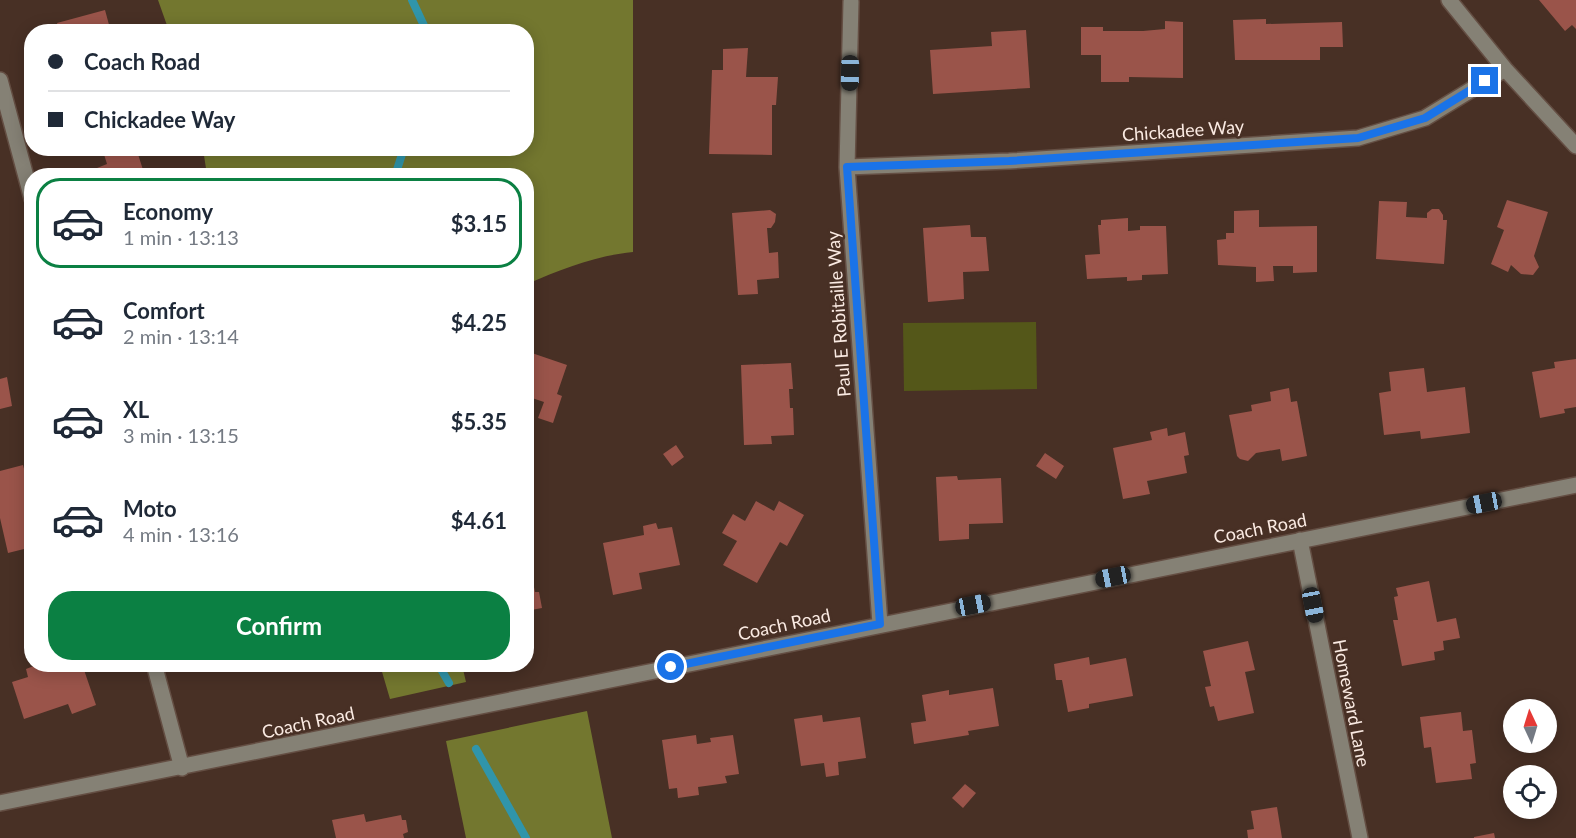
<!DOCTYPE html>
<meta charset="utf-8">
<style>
:root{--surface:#fff;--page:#f6f6f7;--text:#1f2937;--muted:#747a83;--line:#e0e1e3;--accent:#0b8043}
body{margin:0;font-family:Lato,sans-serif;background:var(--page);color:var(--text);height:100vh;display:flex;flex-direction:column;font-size:22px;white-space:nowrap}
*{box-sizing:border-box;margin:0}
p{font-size:20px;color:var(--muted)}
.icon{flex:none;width:33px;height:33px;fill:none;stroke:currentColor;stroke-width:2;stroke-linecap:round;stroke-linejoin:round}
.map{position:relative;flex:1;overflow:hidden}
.drawer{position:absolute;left:24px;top:168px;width:510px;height:504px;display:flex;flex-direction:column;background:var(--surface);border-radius:24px;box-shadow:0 3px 15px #0003}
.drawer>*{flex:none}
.guide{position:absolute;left:24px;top:24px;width:510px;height:132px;border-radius:24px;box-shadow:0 3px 15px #0003;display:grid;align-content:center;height:132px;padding:0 24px;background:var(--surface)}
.needle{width:39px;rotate:356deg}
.tools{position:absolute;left:1503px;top:699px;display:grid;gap:12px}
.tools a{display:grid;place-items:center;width:54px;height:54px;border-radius:50%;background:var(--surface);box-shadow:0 3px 15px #0003;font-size:30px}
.end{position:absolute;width:27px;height:27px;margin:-14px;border:8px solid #1a73e8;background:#fff;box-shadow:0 0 0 3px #fff}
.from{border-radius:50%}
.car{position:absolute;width:18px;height:36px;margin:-18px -9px;border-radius:8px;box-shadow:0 0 4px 2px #0007;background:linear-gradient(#222 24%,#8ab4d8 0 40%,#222 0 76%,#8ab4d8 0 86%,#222 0)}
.guide b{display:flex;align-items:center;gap:21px;height:57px;font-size:22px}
.guide b+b{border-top:2px solid var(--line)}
.guide i{width:15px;height:15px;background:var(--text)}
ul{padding:10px 0 0;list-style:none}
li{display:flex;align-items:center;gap:18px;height:90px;margin:0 12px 9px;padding:0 12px;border:3px solid transparent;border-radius:24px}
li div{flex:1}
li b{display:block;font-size:22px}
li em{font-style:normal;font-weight:700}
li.active{border-color:var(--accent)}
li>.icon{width:54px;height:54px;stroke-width:1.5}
.primary-button{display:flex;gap:12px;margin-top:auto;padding:12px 24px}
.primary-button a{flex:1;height:69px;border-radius:24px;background:var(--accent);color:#fff;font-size:24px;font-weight:700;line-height:69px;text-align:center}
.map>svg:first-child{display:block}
.green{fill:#545719}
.forest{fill:#73772f}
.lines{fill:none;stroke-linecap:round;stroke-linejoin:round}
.stream{stroke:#3095aa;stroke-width:8}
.building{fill:#9a544a}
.minor-casing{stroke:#644e43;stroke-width:18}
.minor{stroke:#858175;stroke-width:15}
.route{stroke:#1a73e8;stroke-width:8}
.labels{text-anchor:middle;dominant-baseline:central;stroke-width:5;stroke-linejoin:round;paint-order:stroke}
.street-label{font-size:18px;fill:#faeae2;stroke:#483025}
</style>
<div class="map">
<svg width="1576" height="838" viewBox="0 0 1576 838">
<rect width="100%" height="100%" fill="#483025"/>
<!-- green -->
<path class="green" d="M1036 322 1037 389 904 391 903 323Z"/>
<!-- forest -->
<path class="forest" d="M158 0H633V252C594 256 562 269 527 284L526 176 207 175 203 149 526 148V32L169 31Z
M380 665H462L466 682 390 699Z
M587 711 612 838H466L446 741Z"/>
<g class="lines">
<!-- stream -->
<path class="stream" d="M412 0 427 32
M395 176 404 148
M438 664 449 683
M476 749 526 838"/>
</g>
<!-- building -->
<path class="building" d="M1539 0H1576V29L1572 25 1565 31Z
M105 10 111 32H51L59 29 57 23Z
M1266 19V24L1342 22 1343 47H1320V60H1235L1233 20Z
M1165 21 1183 22V78L1129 77V82H1101V55H1081V27H1103V31H1143L1165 29Z
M1026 30 1030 88 933 94 930 50 992 46 991 32Z
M748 48 746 77H778L776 105H772V155L709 154 712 70H723V49Z
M102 148H136L145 176H99L97 168 107 164Z
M1507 200 1548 212 1534 256 1539 267 1533 275 1521 274 1511 265 1508 272 1491 264 1504 230 1497 227Z
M1379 201 1407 202 1406 217 1427 218V213L1432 209H1439L1443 215V220H1447L1444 264 1376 259Z
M770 210 776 214 775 222 771 228H767L769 253 778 252 779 278 757 280 758 294 738 295 732 213Z
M1259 210V227L1317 226V272L1293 273V266H1273L1274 281 1256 282V267L1218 265 1217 240 1226 239V233H1234V211Z
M1128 218V231L1140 230V226H1166L1168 274 1142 275V280L1127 281V277L1087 279 1085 255 1100 254 1098 225H1101V220Z
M970 225 971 237H986L989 271 963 272 964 299 928 302 923 228Z
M526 351 567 365 557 394 562 396 553 423 538 418 544 402 526 396Z
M1576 359V407L1564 409 1565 413 1540 418 1532 372 1555 368 1554 362Z
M791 363 793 389H789L790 408H793L794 435 771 436 772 444 744 445 741 365Z
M1424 368 1427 392 1465 387 1470 433 1421 439 1420 431 1384 435 1379 393 1391 391 1389 372Z
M7 377 12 406 0 409V379Z
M1289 388 1291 402 1297 401 1307 456 1282 461 1280 449 1256 453 1248 461 1240 459 1237 456 1229 415 1252 411 1251 405 1271 401 1270 392Z
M1167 428 1168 436 1185 432 1189 455 1184 456 1187 473 1147 481 1150 494 1123 499 1113 448 1152 440 1150 432Z
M676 445 684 457 672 466 663 454Z
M1045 453 1064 466 1056 479 1036 466Z
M23 465 28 484H32V547L8 553 0 518V471Z
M957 476 958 480 1001 478 1003 523 969 524V539L939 541 936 477Z
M756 501 774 511 779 501 804 515 787 546 780 542 757 583 723 565 737 541 722 533 733 514 745 521Z
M656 523 658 529 672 527 680 565 639 573 642 589 613 595 603 543 644 535 643 526Z
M526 562H529L535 592H539L542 608 526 611Z
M1429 581 1437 622 1456 618 1460 638 1443 641 1444 650 1434 652 1435 660 1402 666 1393 620H1398L1394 597 1398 596 1396 588Z
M1248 641 1255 670 1245 672 1254 713 1218 721 1214 706 1210 707 1205 687 1211 686 1203 651Z
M1089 657 1090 665 1126 658 1133 696 1089 704V708L1068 712 1062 680H1056L1054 664Z
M39 664H46L47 669 61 664H82L96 705 72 714 68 704 24 719 12 682 28 677 26 669Z
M245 664H264V670L246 672Z
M993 688 999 726 968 731 969 735 914 744 911 723 926 721 922 695 949 690V695Z
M1461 712 1463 731 1472 730 1476 763 1470 764 1472 779 1436 783 1431 747 1424 748 1420 717Z
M822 715 823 722 860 717 866 758 838 762 839 775 826 777 824 763 801 766 794 719Z
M696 735 697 744 711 742 710 738 733 735 739 774 725 776 727 783 698 787 699 795 678 798 677 788 669 789 662 740Z
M965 784 976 793 963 808 952 798Z
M1277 807 1282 838H1248L1247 830 1254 829 1251 811Z
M364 814 366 822 401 815 402 820H406L408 832 403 834 404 838H336L332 820Z
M1494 833 1495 838H1474V837Z"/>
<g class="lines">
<!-- minor casing -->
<g class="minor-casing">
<path id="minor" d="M1449 0 1505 69 1576 146
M851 2 847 167 880 624
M0 80 32 199
M847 167 1009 161 1358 138 1425 118 1505 69
M1300 540 1360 838
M154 664 182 768
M0 803 1576 485"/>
</g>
<!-- minor -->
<use href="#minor" class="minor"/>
</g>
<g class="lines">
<!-- route -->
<path class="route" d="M671 667 880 624 847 167 1009 161 1358 138 1425 118 1485 81"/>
</g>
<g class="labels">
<!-- street labels -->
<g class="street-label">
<text transform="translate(1183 130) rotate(-4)">Chickadee Way</text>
<text transform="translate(838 314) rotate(-94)">Paul E Robitaille Way</text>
<text transform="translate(1260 528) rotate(-11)">Coach Road</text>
<text transform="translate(784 624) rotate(-12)">Coach Road</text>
<text transform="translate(1352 703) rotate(79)">Homeward Lane</text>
<text transform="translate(308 722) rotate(-12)">Coach Road</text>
</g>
</g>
</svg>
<div class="tools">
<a><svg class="needle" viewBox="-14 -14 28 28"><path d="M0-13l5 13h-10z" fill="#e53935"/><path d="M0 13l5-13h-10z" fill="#747a83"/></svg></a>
<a><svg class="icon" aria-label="locate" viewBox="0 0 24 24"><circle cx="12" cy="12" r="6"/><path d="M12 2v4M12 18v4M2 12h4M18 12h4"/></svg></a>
</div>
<i class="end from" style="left:671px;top:667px"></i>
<i class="end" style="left:1485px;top:81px"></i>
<i class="car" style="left:850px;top:73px;rotate:181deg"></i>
<i class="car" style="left:1484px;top:503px;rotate:259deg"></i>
<i class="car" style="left:1113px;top:577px;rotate:259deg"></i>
<i class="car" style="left:973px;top:605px;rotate:79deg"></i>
<i class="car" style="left:1313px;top:605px;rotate:169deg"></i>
<div class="guide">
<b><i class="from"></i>Coach Road</b>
<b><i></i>Chickadee Way</b>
</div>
<section class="drawer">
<ul>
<li class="active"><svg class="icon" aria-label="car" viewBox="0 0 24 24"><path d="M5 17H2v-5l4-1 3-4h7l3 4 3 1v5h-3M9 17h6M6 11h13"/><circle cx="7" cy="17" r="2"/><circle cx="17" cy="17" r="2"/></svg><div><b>Economy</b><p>1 min · 13:13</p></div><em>$3.15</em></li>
<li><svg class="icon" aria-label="car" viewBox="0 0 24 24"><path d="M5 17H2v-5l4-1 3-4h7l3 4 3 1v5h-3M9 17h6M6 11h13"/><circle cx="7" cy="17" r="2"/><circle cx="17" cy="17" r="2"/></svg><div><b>Comfort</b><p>2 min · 13:14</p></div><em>$4.25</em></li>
<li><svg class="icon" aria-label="car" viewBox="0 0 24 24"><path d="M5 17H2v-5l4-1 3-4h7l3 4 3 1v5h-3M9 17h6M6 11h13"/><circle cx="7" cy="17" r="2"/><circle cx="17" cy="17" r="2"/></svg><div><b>XL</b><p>3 min · 13:15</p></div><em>$5.35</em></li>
<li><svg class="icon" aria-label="car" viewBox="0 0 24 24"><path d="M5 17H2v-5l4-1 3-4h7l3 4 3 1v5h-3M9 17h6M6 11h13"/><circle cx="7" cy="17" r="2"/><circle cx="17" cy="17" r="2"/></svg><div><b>Moto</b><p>4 min · 13:16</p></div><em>$4.61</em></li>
</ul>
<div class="primary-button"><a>Confirm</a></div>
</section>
</div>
